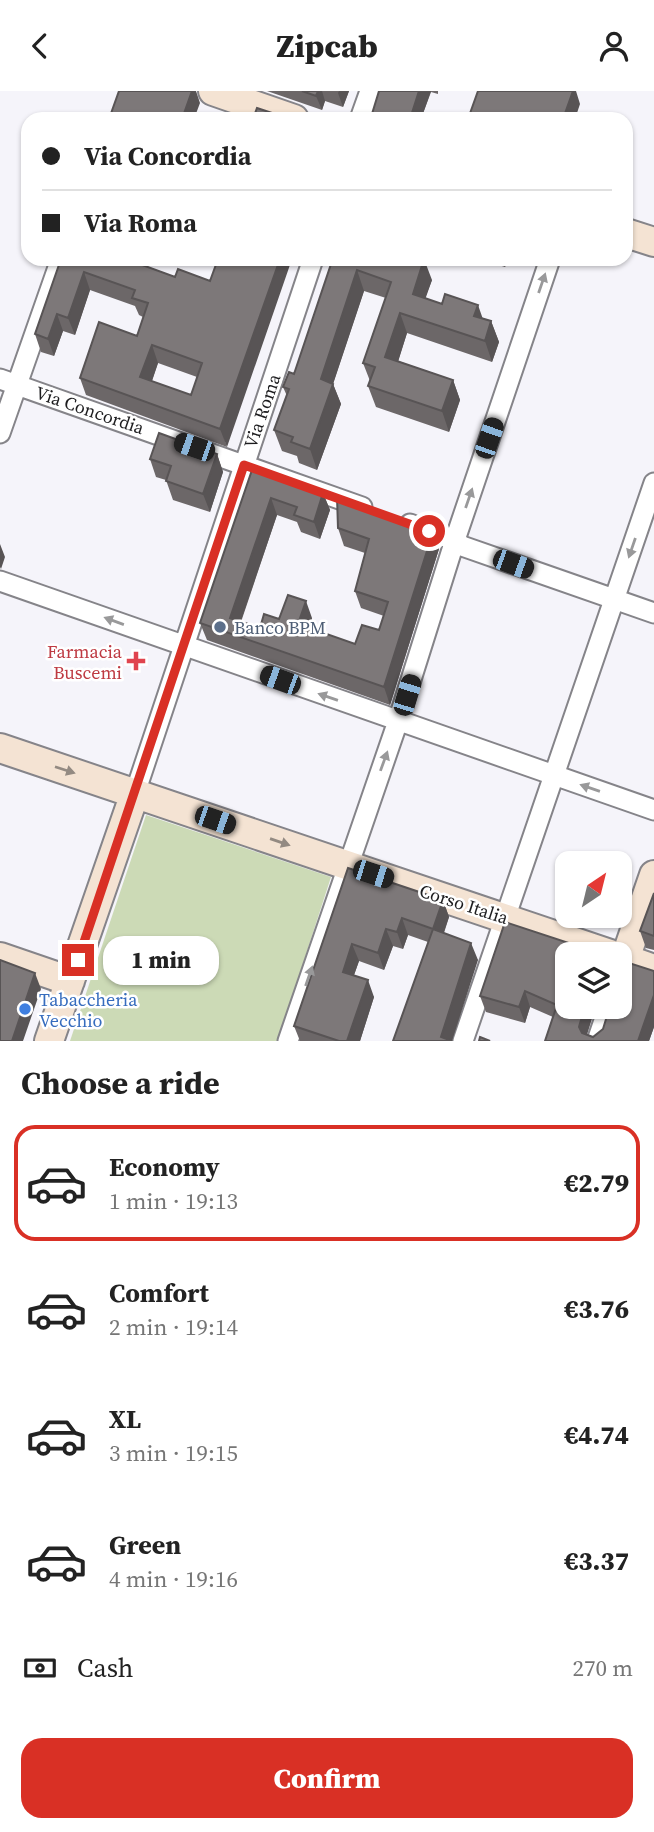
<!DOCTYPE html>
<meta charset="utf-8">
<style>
:root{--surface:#fff;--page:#f6f6f6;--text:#222;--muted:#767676;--line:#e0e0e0;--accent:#d93025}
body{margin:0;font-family:"Source Serif 4",serif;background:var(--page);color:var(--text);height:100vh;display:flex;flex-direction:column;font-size:26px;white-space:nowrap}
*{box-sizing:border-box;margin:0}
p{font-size:23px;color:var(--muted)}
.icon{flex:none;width:38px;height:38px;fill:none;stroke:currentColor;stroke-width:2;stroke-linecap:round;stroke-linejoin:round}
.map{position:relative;height:950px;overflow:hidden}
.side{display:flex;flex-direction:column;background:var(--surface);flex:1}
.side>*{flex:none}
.banner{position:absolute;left:21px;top:21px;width:612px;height:154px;border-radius:21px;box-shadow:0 2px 5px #0004;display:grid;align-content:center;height:154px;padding:0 21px;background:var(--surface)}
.needle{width:46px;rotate:35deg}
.buttons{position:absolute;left:555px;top:760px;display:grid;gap:14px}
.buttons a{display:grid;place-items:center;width:77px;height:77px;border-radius:14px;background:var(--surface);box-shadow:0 2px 5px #0004;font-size:35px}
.end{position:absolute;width:32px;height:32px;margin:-16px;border:9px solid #d93025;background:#fff;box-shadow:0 0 0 4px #fff}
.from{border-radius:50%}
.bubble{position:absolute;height:49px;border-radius:21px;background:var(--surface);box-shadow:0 2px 5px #0004;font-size:23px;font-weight:800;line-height:49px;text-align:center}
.car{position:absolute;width:21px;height:42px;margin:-21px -10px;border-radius:9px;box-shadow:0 0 5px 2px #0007;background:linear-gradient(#222 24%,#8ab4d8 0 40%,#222 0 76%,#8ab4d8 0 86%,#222 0)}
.banner b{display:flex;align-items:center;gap:24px;height:66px;font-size:26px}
.banner b+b{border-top:2px solid var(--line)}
.banner i{width:18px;height:18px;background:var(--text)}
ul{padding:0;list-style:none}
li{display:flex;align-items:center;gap:21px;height:116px;margin:0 14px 10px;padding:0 7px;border:4px solid transparent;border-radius:21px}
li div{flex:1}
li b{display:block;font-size:26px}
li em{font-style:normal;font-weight:800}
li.current{border-color:var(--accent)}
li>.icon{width:63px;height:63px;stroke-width:1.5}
h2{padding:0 21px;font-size:32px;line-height:84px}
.pay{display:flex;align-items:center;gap:18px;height:77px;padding:0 21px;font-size:26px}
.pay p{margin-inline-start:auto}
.cta{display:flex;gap:14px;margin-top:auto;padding:14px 21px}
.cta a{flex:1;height:80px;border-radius:21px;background:var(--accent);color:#fff;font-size:28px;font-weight:800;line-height:80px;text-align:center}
header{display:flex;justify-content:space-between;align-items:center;height:91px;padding:0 21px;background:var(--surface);font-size:32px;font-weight:800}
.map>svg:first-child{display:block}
.green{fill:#ccdab6}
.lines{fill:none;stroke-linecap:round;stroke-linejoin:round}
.street-casing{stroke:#858489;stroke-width:23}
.secondary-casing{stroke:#858489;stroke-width:32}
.street{stroke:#fff;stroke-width:19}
.secondary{stroke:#f4e3d3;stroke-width:28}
.wall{fill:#6c6768;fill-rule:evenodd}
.shaded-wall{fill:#585455}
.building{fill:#7d7879;stroke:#585455;stroke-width:2;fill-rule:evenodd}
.oneway{fill:#99999a}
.oneway2{fill:#938a82}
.route{stroke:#d93025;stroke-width:9}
.service-dot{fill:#5c6f8a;stroke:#fff;stroke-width:2.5}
.health-dot{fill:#e0444e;stroke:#fff;stroke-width:2.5}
.shop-dot{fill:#3f7fe0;stroke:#fff;stroke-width:2.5}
.labels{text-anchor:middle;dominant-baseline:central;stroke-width:5;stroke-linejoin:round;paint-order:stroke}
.street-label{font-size:18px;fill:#1d1d1f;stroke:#fff}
.service-label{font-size:18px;fill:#4e5e75;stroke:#fff;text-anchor:start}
.health-label{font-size:18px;fill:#be3a42;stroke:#fff;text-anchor:end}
.shop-label{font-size:18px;fill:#366cbe;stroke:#fff;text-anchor:start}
</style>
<header><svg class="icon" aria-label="back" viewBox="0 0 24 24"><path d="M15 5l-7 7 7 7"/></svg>Zipcab<svg class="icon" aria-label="person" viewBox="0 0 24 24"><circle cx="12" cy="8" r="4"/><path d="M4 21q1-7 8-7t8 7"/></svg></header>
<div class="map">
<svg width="654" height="950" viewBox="0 0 654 950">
<rect width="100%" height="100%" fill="#f5f4fa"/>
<!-- green -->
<path class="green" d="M146 724 331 786 278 950H70Z"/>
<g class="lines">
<!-- street casing -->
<g class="street-casing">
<path id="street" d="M360 28 370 0
M0 288 362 416
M0 342 61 168
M410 433 455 449 462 455 654 522
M0 490 654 719
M135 702 313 168
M288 950 398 630 455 449 550 168
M463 950 654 392
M597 950 609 915"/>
</g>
<!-- secondary casing -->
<g class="secondary-casing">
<path id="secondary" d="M213 0 294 28
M626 142 654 151
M0 657 610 863
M0 866 70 890
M620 866 654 878
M625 868 654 784
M49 950 135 702"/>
</g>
<!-- street -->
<use href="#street" class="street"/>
<!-- secondary -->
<use href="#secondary" class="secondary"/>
</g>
<!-- wall -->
<path class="wall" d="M267 0H349L343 16 325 10 322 19Z
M379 0H438V3L431 1 421 28H373L372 23Z
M61 168H134L133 170 175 186 227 356 86 304 80 287 137 245 143 226 139 224 135 215 90 199 75 244 63 240 54 265 41 261 35 243ZM158 272 197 286 191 304 152 290Z
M327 168 432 189 425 207 491 230 499 251 492 271 407 242 398 270 453 289 460 309 449 341 376 316 368 295 370 290 363 272 386 207 364 200 333 293 341 313 317 379 299 372 297 365 282 360 274 339 287 305 283 296 294 283 330 176Z
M488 168H508L505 176 489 171Z
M521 168H537L535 173Z
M217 363 223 381 210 421 173 409 166 389 156 386 150 368Z
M253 376 323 402 330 419 320 448 301 441 297 431 277 424 241 531 260 537 279 528 312 527 309 537 355 553 379 539 384 525 361 517 355 500 365 462 344 455 338 437 433 441 439 458 390 614 207 549 200 532Z
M348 777 443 809 449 826 444 842 478 869 393 950 428 851 408 844 403 858 393 855 384 879 359 870 354 884 374 906 360 950H300L294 935Z
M654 802V859L646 857 640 840Z
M505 831 587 944 593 946 654 936 649 950H545L553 926 530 916 525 932 486 921 480 905Z"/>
<!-- shaded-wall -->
<path class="shaded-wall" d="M192 0H196L200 12 194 28H182Z
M318 0H322L325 10 322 19 316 5Z
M339 0H349L343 16 338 2Z
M419 0H431L421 28H410Z
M573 0H576L580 13 575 28H563Z
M280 168H292L227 356 220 338Z
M424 168 432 189 420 223 413 203Z
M502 168H508L505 176Z
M357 179 364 200 333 293 341 313 317 379 310 358 321 288Z
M84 181 90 199 75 244 68 227Z
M478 214 485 234 474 225Z
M400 222 407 242 393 287 385 266Z
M57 223 63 240 54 265 48 248Z
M491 230 499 251 492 271 485 250Z
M152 254 158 272 147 304 140 286Z
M453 289 460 309 449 341 442 320Z
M217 363 223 381 210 421 203 403Z
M323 402 330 419 320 448 314 431Z
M271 407 277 424 236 544 230 527Z
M433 441 439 458 390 614 384 596Z
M0 453 5 466 1 478 0 476Z
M306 510 312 527 304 550 298 533Z
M443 809 449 826 439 855 433 838Z
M402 827 408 844 403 858 397 841Z
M386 838 393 855 384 879 378 862Z
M471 852 478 869 452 950 441 946Z
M352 853 359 870 349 898 343 881Z
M35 882 41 898 23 950H12Z
M368 889 374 906 360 950H347Z
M525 900 530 916 525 932 519 916Z
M654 904V936L649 950H638Z
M585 915H596L585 950 579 936Z"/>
<!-- building -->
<path class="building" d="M119 0H192L182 28H109Z
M302 0H318L316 5Z
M379 0H419L410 28H386L372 23Z
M478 0H573L563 28H468Z
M257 17 290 28H253Z
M61 168H126L175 186 178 178 210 190 218 168H280L220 338 80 287 99 231 137 245 148 212 132 207 135 199 84 181 68 227 57 223 48 248 35 243ZM152 254 202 272 191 304 140 286Z
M327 168H424L413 203 442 213 445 203 478 214 474 225 491 230 485 250 400 222 385 266 453 289 442 320 368 295 375 276 363 272 391 191 357 179 321 288 333 293 310 358 291 351 293 346 274 339 289 298 283 296 289 281 294 283 332 170Z
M159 342 217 363 203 403 166 390 171 375 150 368Z
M253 376 323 402 314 431 294 424 297 416 271 407 230 527 260 537 264 523 279 528 288 504 306 510 298 533 355 553 362 534 379 539 388 511 355 500 369 448 338 437 337 406 433 441 384 596 200 532Z
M348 777 443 809 433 838 402 827 397 841 386 838 378 862 352 853 343 881 368 889 347 950H339L294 935Z
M654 802V845L640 840Z
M505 831 602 863H567V915H585L579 936 582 942 593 946 603 938 610 915H620V869L654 880V904L638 950H545L557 914 525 900 519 916 480 905Z
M433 838 471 852 441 946 452 950H393Z
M0 869 35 882 12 950H0Z
M480 946 490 950H479Z"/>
<!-- one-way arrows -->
<defs><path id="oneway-solid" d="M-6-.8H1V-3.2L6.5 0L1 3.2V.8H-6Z" transform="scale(1.75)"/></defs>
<g class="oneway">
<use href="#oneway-solid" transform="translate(542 192) rotate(-71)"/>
<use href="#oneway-solid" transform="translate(469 407) rotate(-71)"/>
<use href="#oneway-solid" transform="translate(632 457) rotate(109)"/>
<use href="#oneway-solid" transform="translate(114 530) rotate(-160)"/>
<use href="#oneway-solid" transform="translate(328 606) rotate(-161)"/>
<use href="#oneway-solid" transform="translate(384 670) rotate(-70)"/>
<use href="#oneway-solid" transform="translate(590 697) rotate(-161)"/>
<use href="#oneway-solid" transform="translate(309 885) rotate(-71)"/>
</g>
<g class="oneway2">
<use href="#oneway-solid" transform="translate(65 679) rotate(18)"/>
<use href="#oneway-solid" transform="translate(280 751) rotate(19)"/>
</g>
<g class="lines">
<!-- route -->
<path class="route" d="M78 869 244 374 429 440"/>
</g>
<!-- markers -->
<circle class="service-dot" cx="220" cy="536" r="7"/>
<path class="health-dot" d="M132.5 559.5h7v7h7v7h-7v7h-7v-7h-7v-7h7z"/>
<circle class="shop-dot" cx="25" cy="918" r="7"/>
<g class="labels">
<!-- street labels -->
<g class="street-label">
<text transform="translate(90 319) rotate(19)">Via Concordia</text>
<text transform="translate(262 320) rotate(-71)">Via Roma</text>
<text transform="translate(464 813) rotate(18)">Corso Italia</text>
</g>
<!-- service labels -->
<g class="service-label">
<text x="234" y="536">Banco BPM</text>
</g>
<!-- health labels -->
<g class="health-label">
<text x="122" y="560">Farmacia<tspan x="122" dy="21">Buscemi</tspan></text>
</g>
<!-- shop labels -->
<g class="shop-label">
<text x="39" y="908">Tabaccheria<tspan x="39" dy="21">Vecchio</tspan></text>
</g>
</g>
</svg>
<div class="buttons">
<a><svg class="needle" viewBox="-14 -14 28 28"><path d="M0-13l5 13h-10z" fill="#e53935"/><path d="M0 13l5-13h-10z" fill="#767676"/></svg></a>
<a><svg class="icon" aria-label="layers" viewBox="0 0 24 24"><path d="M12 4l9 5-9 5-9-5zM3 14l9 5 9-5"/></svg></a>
</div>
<i class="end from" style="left:429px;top:440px"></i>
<i class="end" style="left:78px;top:869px"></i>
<div class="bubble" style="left:103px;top:845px;width:116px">1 min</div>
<i class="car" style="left:489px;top:347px;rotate:19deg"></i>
<i class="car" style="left:194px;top:356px;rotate:289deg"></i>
<i class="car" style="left:513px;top:473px;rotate:110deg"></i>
<i class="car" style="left:280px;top:589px;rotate:290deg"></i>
<i class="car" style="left:407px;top:604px;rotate:17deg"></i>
<i class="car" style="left:215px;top:729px;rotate:109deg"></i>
<i class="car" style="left:373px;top:783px;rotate:108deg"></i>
<div class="banner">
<b><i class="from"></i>Via Concordia</b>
<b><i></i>Via Roma</b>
</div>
</div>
<section class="side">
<h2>Choose a ride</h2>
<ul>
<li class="current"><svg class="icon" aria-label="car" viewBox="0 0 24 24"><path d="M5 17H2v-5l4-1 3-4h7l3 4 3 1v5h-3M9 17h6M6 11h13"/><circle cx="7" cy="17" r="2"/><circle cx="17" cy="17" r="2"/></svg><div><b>Economy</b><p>1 min · 19:13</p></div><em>€2.79</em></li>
<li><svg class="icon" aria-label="car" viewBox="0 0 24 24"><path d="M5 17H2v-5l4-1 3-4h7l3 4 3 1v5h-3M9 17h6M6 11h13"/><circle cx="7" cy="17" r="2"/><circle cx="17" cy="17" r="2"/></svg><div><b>Comfort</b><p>2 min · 19:14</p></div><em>€3.76</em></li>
<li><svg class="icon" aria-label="car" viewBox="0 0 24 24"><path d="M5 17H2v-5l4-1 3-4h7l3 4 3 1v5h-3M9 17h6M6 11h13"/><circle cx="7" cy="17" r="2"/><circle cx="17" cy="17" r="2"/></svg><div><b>XL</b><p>3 min · 19:15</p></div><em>€4.74</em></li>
<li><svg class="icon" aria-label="car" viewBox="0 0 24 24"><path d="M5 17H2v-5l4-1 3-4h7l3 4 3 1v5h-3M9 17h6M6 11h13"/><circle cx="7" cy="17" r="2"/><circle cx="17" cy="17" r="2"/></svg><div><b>Green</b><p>4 min · 19:16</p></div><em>€3.37</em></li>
</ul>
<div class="pay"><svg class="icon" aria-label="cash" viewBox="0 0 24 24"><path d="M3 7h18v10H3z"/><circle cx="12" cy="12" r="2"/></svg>Cash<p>270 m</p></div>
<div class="cta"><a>Confirm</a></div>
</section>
